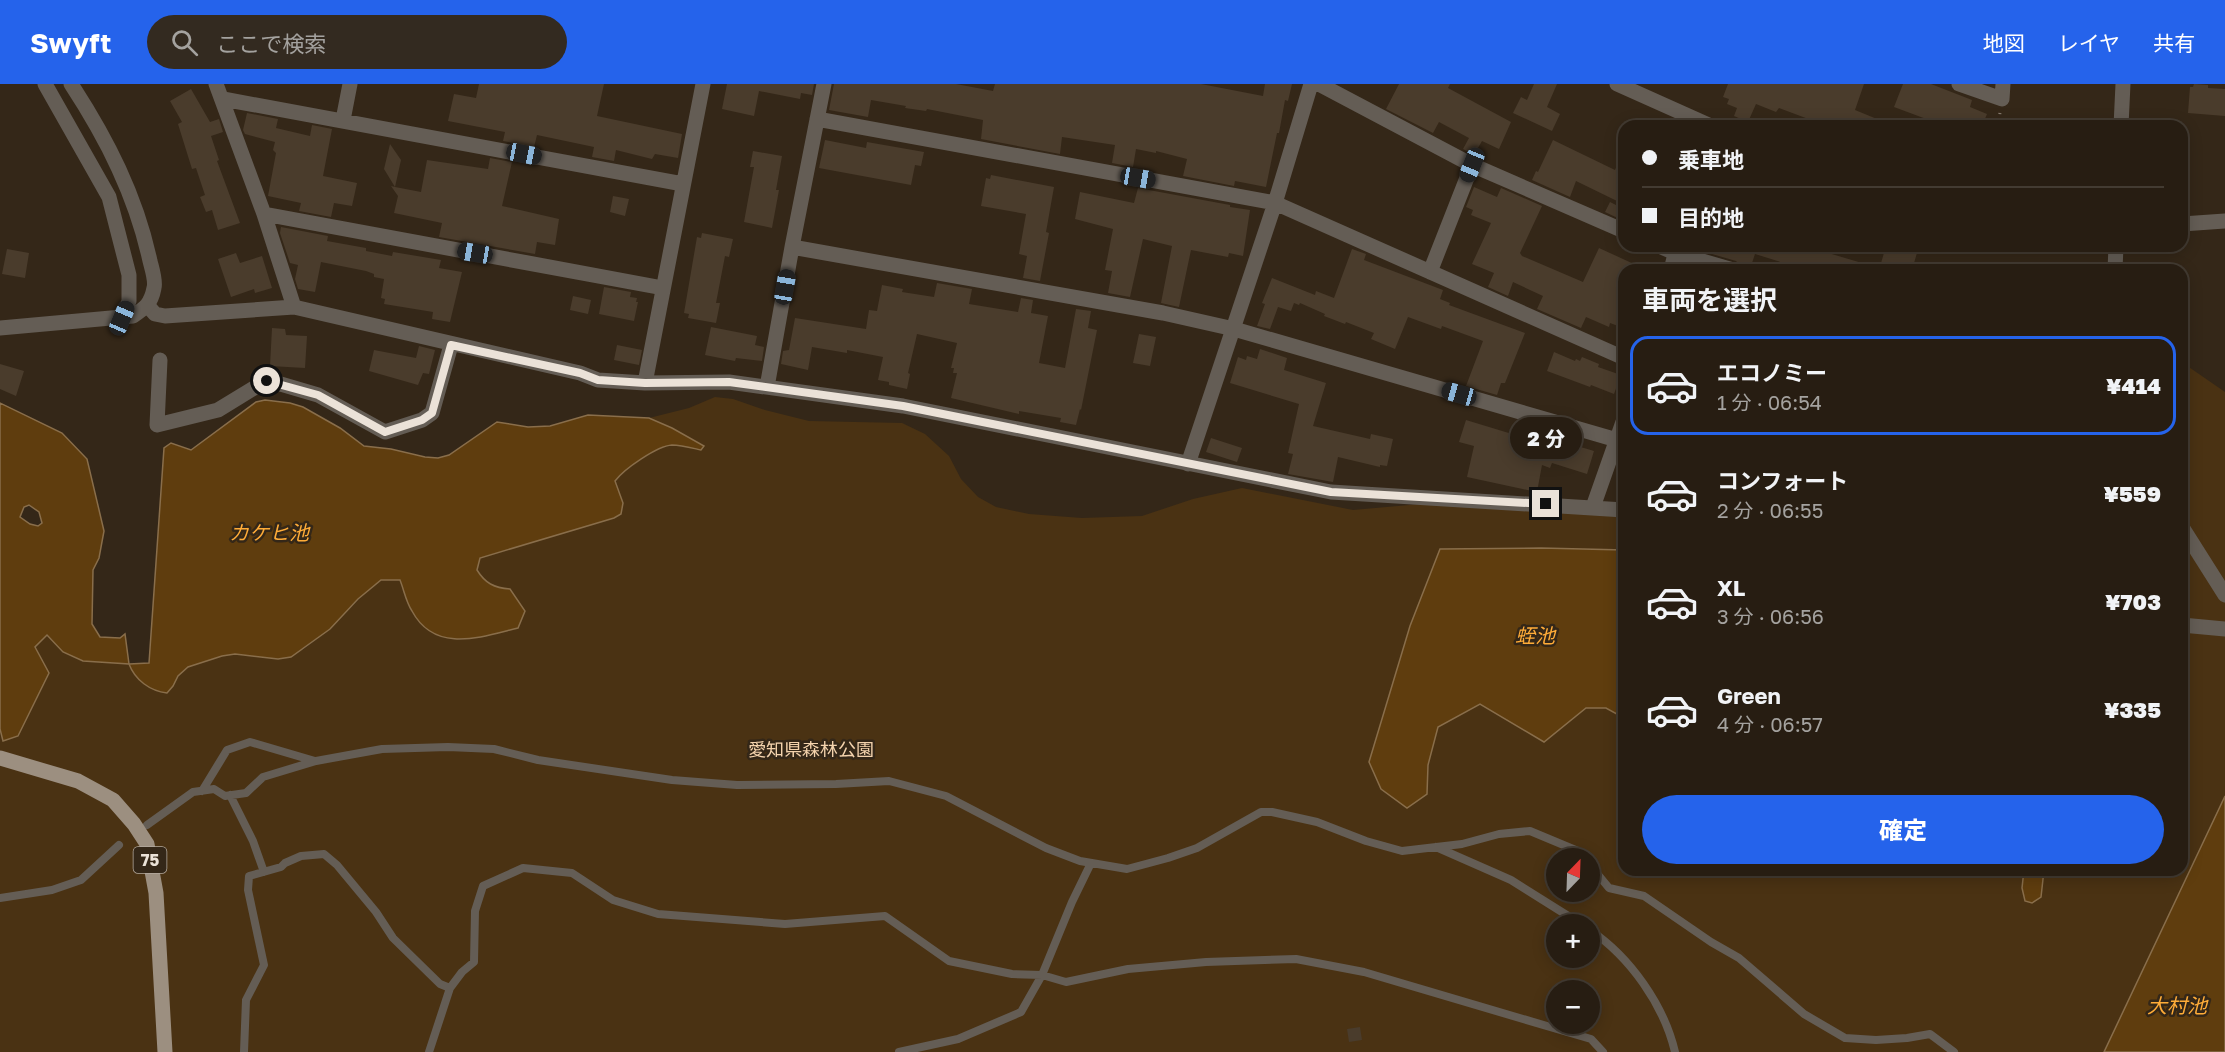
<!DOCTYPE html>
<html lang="ja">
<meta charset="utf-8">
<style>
:root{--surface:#271d12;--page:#332a20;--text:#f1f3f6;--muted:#a4a29f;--line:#433b32;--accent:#2563eb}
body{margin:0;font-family:"Golos Text","Noto Sans JP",sans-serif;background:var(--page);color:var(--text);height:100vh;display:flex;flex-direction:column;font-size:22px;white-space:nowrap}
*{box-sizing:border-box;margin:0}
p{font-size:20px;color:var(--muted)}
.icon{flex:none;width:33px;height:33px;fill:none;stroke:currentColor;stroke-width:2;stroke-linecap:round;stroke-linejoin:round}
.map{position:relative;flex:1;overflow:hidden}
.sheet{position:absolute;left:1618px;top:180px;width:570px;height:612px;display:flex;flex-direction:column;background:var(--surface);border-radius:18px;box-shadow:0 3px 15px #0003,0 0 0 2px var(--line)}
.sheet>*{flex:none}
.hud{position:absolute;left:1618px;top:36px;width:570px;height:132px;border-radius:18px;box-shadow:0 3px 15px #0003,0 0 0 2px var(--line);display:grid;align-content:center;height:132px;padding:0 24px;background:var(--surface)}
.needle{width:39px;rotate:23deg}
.tools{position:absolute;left:1546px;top:764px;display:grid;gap:12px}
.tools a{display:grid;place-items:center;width:54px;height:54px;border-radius:50%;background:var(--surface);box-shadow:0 3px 15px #0003,0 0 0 2px var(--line);font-size:30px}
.end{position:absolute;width:27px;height:27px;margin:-14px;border:8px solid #ebe2d8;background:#111;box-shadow:0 0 0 3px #111}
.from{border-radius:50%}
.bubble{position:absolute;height:42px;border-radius:21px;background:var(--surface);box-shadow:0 3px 15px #0003,0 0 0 2px var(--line);font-size:20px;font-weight:800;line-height:42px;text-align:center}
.car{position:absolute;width:18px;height:36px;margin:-18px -9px;border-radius:8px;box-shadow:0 0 4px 2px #0007;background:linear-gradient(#222 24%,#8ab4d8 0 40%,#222 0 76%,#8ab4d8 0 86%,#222 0)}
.hud b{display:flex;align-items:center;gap:21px;height:57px;font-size:22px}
.hud b+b{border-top:2px solid var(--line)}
.hud i{width:15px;height:15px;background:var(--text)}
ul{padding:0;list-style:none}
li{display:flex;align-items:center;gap:18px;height:99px;margin:0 12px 9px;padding:0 12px;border:3px solid transparent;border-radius:18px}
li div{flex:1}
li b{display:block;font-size:22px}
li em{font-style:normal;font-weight:800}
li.selected{border-color:var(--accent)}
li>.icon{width:54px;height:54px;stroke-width:1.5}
h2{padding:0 24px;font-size:27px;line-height:72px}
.button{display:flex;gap:12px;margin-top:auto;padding:12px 24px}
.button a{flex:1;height:69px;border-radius:36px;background:var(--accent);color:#fff;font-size:24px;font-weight:800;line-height:69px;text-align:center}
header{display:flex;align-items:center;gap:36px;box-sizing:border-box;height:84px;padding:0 30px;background:var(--accent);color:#fff}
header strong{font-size:28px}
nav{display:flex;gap:33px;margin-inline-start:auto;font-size:21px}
.search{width:420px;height:54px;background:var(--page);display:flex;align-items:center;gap:15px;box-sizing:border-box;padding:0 21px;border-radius:33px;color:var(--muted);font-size:22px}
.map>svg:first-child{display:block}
.green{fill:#4a3213;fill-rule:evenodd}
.water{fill:#5f3d0e;stroke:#896e4b;stroke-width:1.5;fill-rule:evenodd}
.building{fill:#4a3c2c}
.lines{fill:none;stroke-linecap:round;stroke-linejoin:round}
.path{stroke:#8a7f72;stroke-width:3;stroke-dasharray:1.5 4.5;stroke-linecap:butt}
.service{stroke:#645d55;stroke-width:8}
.minor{stroke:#645d55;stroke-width:15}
.tertiary{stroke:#645d55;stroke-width:15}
.primary{stroke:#9c8f80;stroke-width:15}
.route{stroke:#ebe2d8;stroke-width:8}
.labels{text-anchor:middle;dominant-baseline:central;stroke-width:5;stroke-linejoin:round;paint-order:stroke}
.shield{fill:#342718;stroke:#b4aa9e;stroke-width:1.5}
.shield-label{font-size:16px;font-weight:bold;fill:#ebe2d8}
.park-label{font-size:18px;fill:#f4d3ad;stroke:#342718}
.water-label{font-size:20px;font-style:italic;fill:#ffac38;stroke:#342718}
</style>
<header>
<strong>Swyft</strong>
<div class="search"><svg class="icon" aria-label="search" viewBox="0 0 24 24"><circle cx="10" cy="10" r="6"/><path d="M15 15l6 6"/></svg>ここで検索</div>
<nav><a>地図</a><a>レイヤ</a><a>共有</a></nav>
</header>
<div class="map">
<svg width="2225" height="968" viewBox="0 0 2225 968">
<rect width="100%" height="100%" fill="#342718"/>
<!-- green -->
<path class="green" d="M2183 279 2225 308V968H0V645L3 656 18 652 49 590 35 563 47 551 63 568 83 577 129 580 173 602 178 592 188 583 222 572 235 570 278 575 304 565 330 545 370 504 381 496H400L412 528 459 556 518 544 510 505C494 504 486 499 477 486L480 474 614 434 621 430 623 419 615 397C624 386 657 362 672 361 681 361 692 364 701 366L704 362 672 344 649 334 689 324 715 313 733 315 765 326 809 337 902 339 925 350 949 372 961 395 978 413 996 423 1029 430 1082 434 1142 432 1193 415 1242 404 1353 426 1443 418 1624 432V786H2182ZM1557 774H1590V807H1557ZM1557 840H1590V873H1557ZM1557 906H1590V939H1557Z"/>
<!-- water -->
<path class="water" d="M265 316 290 319 303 323 340 344 364 362 391 365 425 373 438 374 449 371 497 338 528 343 550 342 588 331 649 334 672 344 704 362 701 366C692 364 681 361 672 361 657 362 624 385 615 397L623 419 621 430 614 434 480 474 477 486C485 499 494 504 510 505L525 527 518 544C481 553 435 570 412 527 406 518 404 506 400 496H381L358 515 330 545 291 573 278 575 235 570 222 572 188 583 178 592 173 602 167 609C150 607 135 596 129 580L83 577 63 568 47 551 35 563 49 589 18 652 3 657 0 645V319L62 349 87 375 104 447 99 474 93 486 92 540 100 553 120 554 125 550 129 580 149 579 164 364 171 359 191 366 256 318ZM29 421 39 428 42 439 38 442 30 440 20 433 24 423Z
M1541 464 1624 466V634L1606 624H1586L1544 658 1480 620 1438 643 1428 681 1427 710 1407 724 1381 705 1369 678 1410 542 1440 465Z
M2225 712V968H2104Z
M2024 786H2044L2041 813 2032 819 2025 817 2022 804Z"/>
<!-- building -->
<path class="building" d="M479 0H604L597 32 682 50 678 74 655 70 652 75 616 66 614 77 592 73 594 63 537 51 534 63 503 57 505 48 448 37 454 10 476 14Z
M727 0H814L812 11 801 9 800 15 759 7 754 32 722 25Z
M834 0H956L993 7 995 0H1201L1263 12 1265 0H1292L1288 17 1285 16 1279 49H1277L1266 103 1235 97 1234 102 1183 92 1187 75 1156 67V69L1136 65 1133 83 1112 79 1115 61 1062 53 1060 70 981 55 983 36 927 25 926 27 905 24 906 22 871 16 868 33 829 26Z
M1399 0H1450L1448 4 1511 38 1499 65 1482 57 1474 71 1463 65 1469 54 1439 38 1433 49 1386 25Z
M1534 0H1557L1547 23 1560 30 1552 47 1513 29 1521 13 1527 16Z
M1728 0H1864L1855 26 1894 42H1827L1779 24 1776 28 1756 20 1748 38 1734 32 1737 24 1727 20 1729 15 1723 13Z
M1903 0H1931L1972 16 1970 23 1987 30 1982 42H1945L1894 23Z
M2194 0 2208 1V4L2225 5V32L2188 29 2190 3H2193Z
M191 5 210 38 219 35 223 48 211 52 219 76 217 77 240 139 218 146 212 126 206 128 200 113 205 111 196 84 192 85 178 40 182 38 170 17Z
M247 29 278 35 276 44 310 52 312 41 332 45 323 92 357 99 352 122 334 119 331 133 299 127 301 119 268 112 276 69 273 66 275 58 245 50 243 46Z
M825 56 866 64 867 58 924 68 921 82 915 81 911 101 819 84Z
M1553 56 1615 86 1624 65V101L1617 117 1576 97 1570 113 1532 96 1536 87 1538 88Z
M390 60 401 76 395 103 421 108 427 76 488 85 490 74 512 78 502 122 559 135 555 161 537 158 535 170 439 153 442 139 394 129 398 112 391 102 395 103 384 85Z
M753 67 782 72 776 106H779L772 144 744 138 754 83H750Z
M991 91 1054 103 1046 148 1049 149 1040 197 1023 194 1027 172 1019 170 1026 130 981 122 986 94 990 95Z
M1474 103 1497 113 1501 104 1542 122 1520 169 1522 172 1583 198 1599 164 1647 186H1624V227L1618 242 1610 239 1609 243 1586 233 1581 244 1537 225 1543 212 1513 198 1508 212 1488 203 1494 189 1472 180 1491 139 1471 131 1473 126 1466 123Z
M1138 104 1230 121V123L1250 126 1243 172 1229 169 1228 173 1191 166 1179 223 1161 219 1172 162 1143 155 1130 213 1108 209 1112 187 1105 186 1113 145 1075 135 1080 108 1134 119Z
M613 112 629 115 625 132 610 128Z
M1610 118 1624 125V137L1605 128Z
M281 143 328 152 327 157 366 164V167L392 172 393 168 441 176 439 184 462 188 450 238 432 235 433 228 384 220 385 215 381 214 384 195 374 193V190L366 187 321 178 315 208 298 205 295 195 298 181 290 179 280 149Z
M702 149 733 155 729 173 725 172 716 219H720L716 239 688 234 689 230 684 229 697 153 701 154Z
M1714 162H1827L1825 168 1872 182V186H1799L1800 184 1755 170 1750 185 1742 183 1736 177 1712 170Z
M1886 162H1919L1912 186H1879Z
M7 165 29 169 25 194 2 190Z
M1352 165 1366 170 1364 176 1443 206 1440 215 1450 219 1449 221 1525 249 1505 299H1501L1497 311 1466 302 1483 257 1442 242 1441 245 1408 233 1395 265 1371 255 1374 249 1346 238 1345 240 1324 232 1325 230 1300 219 1299 221 1294 219 1291 227 1278 223 1270 245 1257 242 1265 220 1262 219 1272 194 1315 211 1316 207 1334 214Z
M236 169 240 179 262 172 272 204 255 209 254 205 231 213 218 175Z
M937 199 972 205 969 220 1018 228 1021 214 1033 216 1031 229 1048 232 1039 279 1065 284 1076 225 1091 227 1088 244 1097 246 1081 326 1080 325 1076 341 1060 338 1061 334 1019 327V330L951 314 957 289H953L954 284H951L957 259 917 250 908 289 910 290 907 305 889 301V298L878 296 883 273 847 266V269L812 263 808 286 781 280 783 267 789 266 795 234 866 245 869 226 877 227 882 201 903 205 902 208 934 213Z
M604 203 631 208 630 213 637 214 636 218H638L634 237 599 230Z
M573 212 591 216 588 230 570 226Z
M711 243 757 252 755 261 764 263 762 277 736 274 735 277 705 271Z
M272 244 285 245 286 251 307 252 305 284 270 282Z
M1139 250 1156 253 1150 282 1133 279Z
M617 261 642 266 639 281 614 276Z
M419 262 435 266 429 290 423 289 418 301 369 287 374 266 416 274Z
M1260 265 1287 274 1284 286 1326 299 1313 342 1370 355 1371 350 1393 355 1387 382 1380 381V383L1338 373 1333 398 1288 390 1293 370 1288 369 1299 320 1230 299 1238 273 1246 276 1247 272 1257 275Z
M1554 268 1575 277 1576 275 1580 277 1582 273 1599 280 1598 283 1621 291 1614 310 1591 301 1590 303 1547 287Z
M0 280 24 287 16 312 0 305Z
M1466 336 1552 362 1554 355 1594 367 1587 390 1552 379 1550 384 1542 381 1537 408 1467 393 1474 362 1459 358Z
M1211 354 1242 364 1237 378 1206 368Z
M1360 943 1362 956 1349 958 1347 945Z"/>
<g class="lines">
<!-- path -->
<path class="path" d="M1998 42 2000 29"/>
<!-- service -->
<path class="service" d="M202 707 227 666 250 658 315 677
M230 711 253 757 264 788
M147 741 193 708 214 705 225 712 246 709 263 693 316 677 382 665 448 663 494 665 538 676 672 696 737 701 836 700 889 697 946 712 1046 764 1080 777 1127 785 1168 774 1197 764 1261 728H1272L1317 738 1366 757 1402 767 1462 760 1499 750 1530 747 1578 767 1584 774
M1436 763 1511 796 1581 840
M1590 781 1609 804 1644 812 1711 858 1739 874 1804 930 1845 954 1876 956 1907 954 1930 950 1954 968
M0 814 52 806 81 796 119 761
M1590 846C1630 873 1664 921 1675 968
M244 968 246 916 264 881 248 806 249 792 281 783 285 779 301 772 324 770 337 781 376 828 393 854 440 900 450 904 462 888 474 878 475 827 483 802 523 784 572 789 613 816 658 830 785 840 885 832 949 877 1012 890 1042 891 1066 898 1128 885 1206 878 1296 875 1364 888 1591 955 1603 968
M429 968 450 904
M899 968 958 955 1021 928 1042 891 1072 818 1091 779"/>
<!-- minor -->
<path class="minor" d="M216 0 264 130 294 223
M1319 0 1472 81 1624 147
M1959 0 2002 15 2003 0
M223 15 683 100
M817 35 1275 119 1624 274
M343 36 350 0
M264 130 663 204
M1659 162 1675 169 1733 186
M792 163 1163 229 1234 245 1617 356
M1671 186 1677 162
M2115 186 2116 162
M1430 188 1472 81
M148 222 155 230 165 232 294 223 580 289 598 296 645 299 729 298 903 322 1331 408 1624 426
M160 276 157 341 218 326 267 296 318 311 385 348 422 336 432 329 451 261
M645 299 703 0
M767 303 792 163 824 0
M1188 380 1275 119 1311 0
M1593 423 1624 335
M2182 443 2225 511
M2182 541 2225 545"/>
<!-- tertiary -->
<path class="tertiary" d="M45 0 109 113 129 191V217L122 234
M1617 0 1711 42
M2121 42 2123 0
M2182 140 2225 137
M0 244 133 232C145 224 151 220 154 204 156 197 152 185 150 177 136 112 107 55 71 0"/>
<!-- primary -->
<path class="primary" d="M0 674 78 697 113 716 134 740 147 760 156 809 165 968"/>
</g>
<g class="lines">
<!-- route -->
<path class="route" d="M267 297 318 311 385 348 422 336 432 329 451 261 580 289 598 296 645 299 729 298 903 322 1331 408 1546 420"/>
</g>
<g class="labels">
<!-- shield labels -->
<rect class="shield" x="133.5" y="763" width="33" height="26" rx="4.5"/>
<g class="shield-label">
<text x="150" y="776">75</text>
</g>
<!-- park labels -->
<g class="park-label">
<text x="811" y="665">愛知県森林公園</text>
</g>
<!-- water labels -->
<g class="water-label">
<text x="269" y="448">カケヒ池</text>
<text x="1535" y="551">蛭池</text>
<text x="2177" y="921">大村池</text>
</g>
</g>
</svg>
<div class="tools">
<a><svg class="needle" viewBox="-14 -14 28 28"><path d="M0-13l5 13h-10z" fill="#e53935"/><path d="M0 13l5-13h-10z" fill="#a4a29f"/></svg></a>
<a>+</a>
<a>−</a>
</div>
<i class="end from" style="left:267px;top:297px"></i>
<i class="end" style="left:1546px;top:420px"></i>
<div class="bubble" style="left:1510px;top:333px;width:72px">2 分</div>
<i class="car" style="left:524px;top:70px;rotate:101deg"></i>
<i class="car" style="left:1472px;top:81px;rotate:202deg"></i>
<i class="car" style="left:1138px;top:94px;rotate:100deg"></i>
<i class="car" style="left:475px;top:169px;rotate:280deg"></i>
<i class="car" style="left:785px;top:203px;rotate:10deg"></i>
<i class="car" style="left:122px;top:234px;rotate:23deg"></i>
<i class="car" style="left:1459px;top:310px;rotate:286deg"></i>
<div class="hud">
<b><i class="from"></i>乗車地</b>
<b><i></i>目的地</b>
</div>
<section class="sheet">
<h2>車両を選択</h2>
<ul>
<li class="selected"><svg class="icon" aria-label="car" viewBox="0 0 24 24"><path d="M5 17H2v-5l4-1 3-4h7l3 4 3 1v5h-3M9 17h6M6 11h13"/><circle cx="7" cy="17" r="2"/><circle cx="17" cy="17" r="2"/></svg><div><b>エコノミー</b><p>1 分 · 06:54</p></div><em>¥414</em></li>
<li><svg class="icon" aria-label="car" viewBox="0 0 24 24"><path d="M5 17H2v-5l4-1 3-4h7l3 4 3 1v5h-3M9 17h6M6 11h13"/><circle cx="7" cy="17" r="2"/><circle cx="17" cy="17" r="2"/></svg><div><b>コンフォート</b><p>2 分 · 06:55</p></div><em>¥559</em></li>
<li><svg class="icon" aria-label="car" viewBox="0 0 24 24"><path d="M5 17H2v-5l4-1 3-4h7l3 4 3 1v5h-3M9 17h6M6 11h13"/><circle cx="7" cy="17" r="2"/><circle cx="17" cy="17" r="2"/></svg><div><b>XL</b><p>3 分 · 06:56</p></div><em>¥703</em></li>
<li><svg class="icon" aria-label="car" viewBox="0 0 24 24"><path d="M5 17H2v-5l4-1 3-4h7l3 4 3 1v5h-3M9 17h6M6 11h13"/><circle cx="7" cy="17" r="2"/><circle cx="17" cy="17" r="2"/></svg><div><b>Green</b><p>4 分 · 06:57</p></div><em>¥335</em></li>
</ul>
<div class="button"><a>確定</a></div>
</section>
</div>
